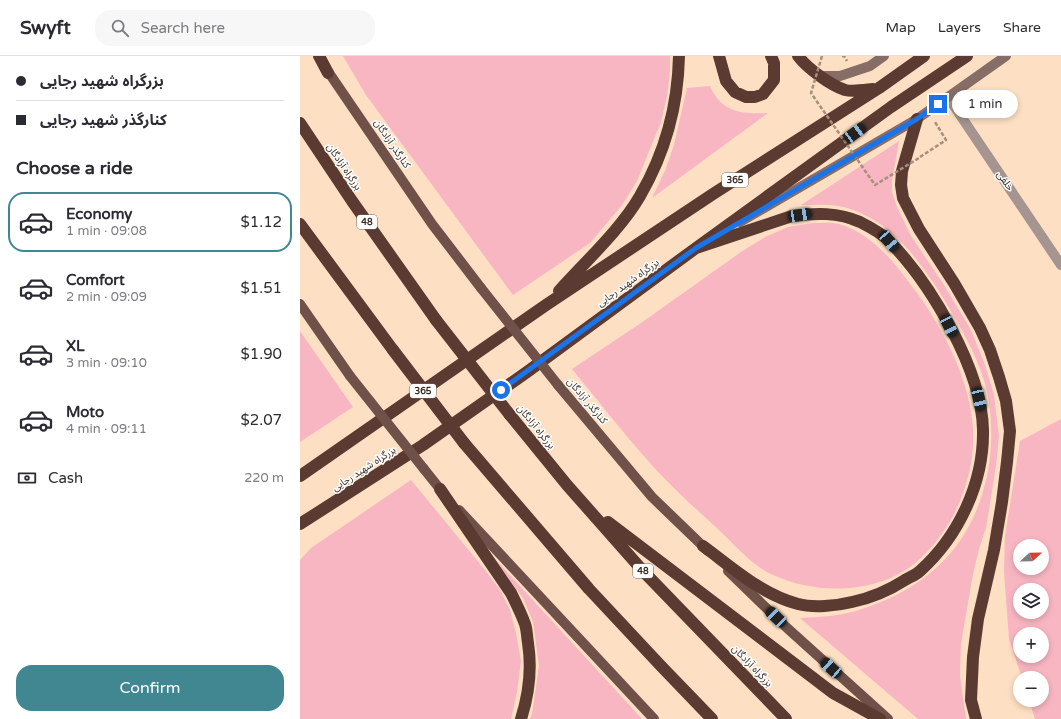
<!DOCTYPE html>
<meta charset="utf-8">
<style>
:root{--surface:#fff;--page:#f7f7f7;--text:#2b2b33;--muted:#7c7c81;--line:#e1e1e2;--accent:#418792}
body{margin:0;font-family:"Varela Round","Noto Sans Arabic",sans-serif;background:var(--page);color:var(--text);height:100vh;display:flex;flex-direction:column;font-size:15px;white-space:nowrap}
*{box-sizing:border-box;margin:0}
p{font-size:13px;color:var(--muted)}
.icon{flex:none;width:22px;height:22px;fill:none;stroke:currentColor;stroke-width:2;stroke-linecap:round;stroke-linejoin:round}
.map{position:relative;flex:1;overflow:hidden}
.drawer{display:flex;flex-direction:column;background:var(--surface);width:300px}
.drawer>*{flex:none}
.top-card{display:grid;align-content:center;height:88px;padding:0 16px;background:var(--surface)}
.needle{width:26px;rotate:68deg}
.tools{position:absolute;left:713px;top:483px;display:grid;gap:8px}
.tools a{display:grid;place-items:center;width:36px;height:36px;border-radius:50%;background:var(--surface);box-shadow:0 2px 6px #0003;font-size:20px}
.end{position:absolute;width:18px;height:18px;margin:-9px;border:5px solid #1a73e8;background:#fff;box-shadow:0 0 0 2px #fff}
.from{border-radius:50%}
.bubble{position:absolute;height:28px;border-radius:14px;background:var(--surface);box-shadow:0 2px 6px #0003;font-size:13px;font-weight:600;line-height:28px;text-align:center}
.car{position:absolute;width:12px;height:24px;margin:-12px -6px;border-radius:5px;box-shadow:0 0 3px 1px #0007;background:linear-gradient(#222 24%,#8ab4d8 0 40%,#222 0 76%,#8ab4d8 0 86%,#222 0)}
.top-card b{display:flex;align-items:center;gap:14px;height:38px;font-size:15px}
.top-card b+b{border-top:1px solid var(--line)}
.top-card i{width:10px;height:10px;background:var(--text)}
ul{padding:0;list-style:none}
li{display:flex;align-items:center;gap:12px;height:60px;margin:0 8px 6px;padding:0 8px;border:2px solid transparent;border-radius:16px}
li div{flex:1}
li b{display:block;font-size:15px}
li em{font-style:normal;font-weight:600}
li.on{border-color:var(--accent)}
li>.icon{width:36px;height:36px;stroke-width:1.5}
h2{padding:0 16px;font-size:18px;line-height:48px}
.pay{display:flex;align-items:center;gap:10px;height:44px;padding:0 16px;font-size:15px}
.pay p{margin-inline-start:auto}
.cta{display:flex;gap:8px;margin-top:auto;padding:8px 16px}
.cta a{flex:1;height:46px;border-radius:16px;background:var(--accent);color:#fff;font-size:16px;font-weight:600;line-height:46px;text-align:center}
header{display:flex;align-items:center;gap:24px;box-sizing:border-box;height:56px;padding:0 20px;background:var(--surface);border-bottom:1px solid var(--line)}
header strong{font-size:19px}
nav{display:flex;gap:22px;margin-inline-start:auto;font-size:14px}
.search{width:280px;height:36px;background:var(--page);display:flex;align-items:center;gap:10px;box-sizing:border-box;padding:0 14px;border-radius:16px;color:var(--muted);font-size:15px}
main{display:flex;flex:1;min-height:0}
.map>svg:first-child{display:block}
.green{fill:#f8b6c2;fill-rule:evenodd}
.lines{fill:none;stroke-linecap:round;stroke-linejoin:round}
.path{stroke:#a6907b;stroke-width:2.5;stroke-dasharray:4 2;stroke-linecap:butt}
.street{stroke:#a5948f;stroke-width:10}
.secondary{stroke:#866d66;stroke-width:10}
.primary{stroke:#6f5149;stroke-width:10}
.highway{stroke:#5b3a31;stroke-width:12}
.path-bridge{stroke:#a6907b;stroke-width:2.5;stroke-dasharray:4 2;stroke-linecap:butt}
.primary-bridge{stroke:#6f5149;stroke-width:10}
.highway-bridge{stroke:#5b3a31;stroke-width:12}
.route{stroke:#1a73e8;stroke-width:5}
.labels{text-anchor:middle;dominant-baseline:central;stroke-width:3;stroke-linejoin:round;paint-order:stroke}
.shield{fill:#fff;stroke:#716962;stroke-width:1}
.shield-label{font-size:9px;font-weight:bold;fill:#34291e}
.street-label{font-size:10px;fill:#34291e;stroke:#fff}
</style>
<header>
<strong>Swyft</strong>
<div class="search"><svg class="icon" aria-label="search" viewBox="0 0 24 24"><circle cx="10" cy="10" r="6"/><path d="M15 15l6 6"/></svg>Search here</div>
<nav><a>Map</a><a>Layers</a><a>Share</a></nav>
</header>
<main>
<section class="drawer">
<div class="top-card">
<b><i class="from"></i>بزرگراه شهید رجایی</b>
<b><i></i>کنارگذر شهید رجایی</b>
</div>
<h2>Choose a ride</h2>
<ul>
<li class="on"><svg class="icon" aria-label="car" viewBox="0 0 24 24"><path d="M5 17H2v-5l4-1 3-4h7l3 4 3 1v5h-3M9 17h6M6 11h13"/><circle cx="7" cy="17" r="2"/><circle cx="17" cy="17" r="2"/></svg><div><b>Economy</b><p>1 min · 09:08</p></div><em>$1.12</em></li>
<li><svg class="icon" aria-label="car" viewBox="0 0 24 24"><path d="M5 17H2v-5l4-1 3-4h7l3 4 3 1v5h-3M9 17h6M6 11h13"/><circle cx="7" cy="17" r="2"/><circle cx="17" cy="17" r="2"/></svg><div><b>Comfort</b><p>2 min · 09:09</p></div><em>$1.51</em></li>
<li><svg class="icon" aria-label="car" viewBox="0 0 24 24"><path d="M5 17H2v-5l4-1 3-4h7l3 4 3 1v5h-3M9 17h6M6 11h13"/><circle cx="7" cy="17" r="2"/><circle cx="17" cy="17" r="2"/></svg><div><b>XL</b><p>3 min · 09:10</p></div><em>$1.90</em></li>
<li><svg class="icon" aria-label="car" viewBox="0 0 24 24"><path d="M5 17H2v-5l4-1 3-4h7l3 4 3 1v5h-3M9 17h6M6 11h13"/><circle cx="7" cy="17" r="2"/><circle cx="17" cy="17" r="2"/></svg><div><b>Moto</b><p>4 min · 09:11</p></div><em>$2.07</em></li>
</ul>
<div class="pay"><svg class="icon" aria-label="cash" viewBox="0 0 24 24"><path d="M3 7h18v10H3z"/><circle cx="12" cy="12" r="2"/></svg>Cash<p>220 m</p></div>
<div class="cta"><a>Confirm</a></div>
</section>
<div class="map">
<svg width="761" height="663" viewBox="0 0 761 663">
<rect width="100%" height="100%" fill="#fddfc3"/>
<!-- green -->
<path class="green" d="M43 0H370V16L367 40 361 66 337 125 322 149 290 187 213 239 66 39Z
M410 30C422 57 441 58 468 57L352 142 365 115 374 89 387 32Z
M599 85 592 125V136L597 151 611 180 644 229 671 274 685 309 694 339 699 380 696 410 686 472 679 493 673 518 661 587 660 620 666 663H618L500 562C520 561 540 560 559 554 587 545 614 532 636 512 687 467 702 388 684 324 675 296 660 270 645 245 623 209 595 169 553 154 536 147 519 149 501 149Z
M513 167C521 167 531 166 539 168 571 178 592 203 611 229 639 265 667 317 672 363 679 415 655 475 614 508 576 538 516 539 473 519 451 509 436 490 419 474 401 457 382 441 365 423 332 389 302 349 272 313L341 267 441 196 465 181 488 171Z
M0 275 53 351 0 386Z
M761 363V663H735L729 644H742V622H722L709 583 704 516 705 480 720 385ZM720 490H742V512H720ZM720 534H742V556H720ZM720 578H742V600H720Z
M111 424 185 514 200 534 210 554 216 577 221 605 217 636 211 663H0V504L11 492Z
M185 492 342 663H230L232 658 239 610 233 566 223 542Z"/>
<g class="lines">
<!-- path -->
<path class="path" d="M542 0H544L547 5
M620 101 646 84 635 66"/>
<!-- street -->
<path class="street" d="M648 41 761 209"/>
<!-- secondary -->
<path class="secondary" d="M520 20H540L570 10 584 0
M440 166 617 63 706 0"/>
<!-- primary -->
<path class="primary" d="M25 11 132 168 181 232
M0 248 50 320
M258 329 352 441 408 495
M124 413 144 438
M159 454 354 663
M428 515 486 571 588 663"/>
<!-- highway -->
<path class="highway" d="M19 0 28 17
M419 0 426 25 435 36 446 41H455L463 38 474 24V7L471 0
M498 0C507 12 530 29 545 34 553 36 564 34 573 33
M617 63 602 115 601 129 603 142 619 173 654 227 680 272 690 294 699 321 706 345 710 375 707 406 702 446 694 494 678 563 673 601 671 644 676 663
M0 67 52 145 136 264
M0 168 93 294
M396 192 492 160C515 157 538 156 560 166 570 171 582 177 590 186 631 228 682 314 683 374 684 426 659 480 620 515 616 519 610 521 605 524 588 535 571 542 552 546 536 550 513 552 498 548 461 538 433 512 403 490
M259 235C285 206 321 173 340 140 365 97 378 49 379 0
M210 359 267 429 343 515 486 663
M164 387 289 533 361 610 412 663
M0 420 246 249 413 138 579 32 624 0
M140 433 211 537C216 547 221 557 225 568 227 574 227 581 228 587 232 613 229 638 221 663
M308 466 533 637 580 663
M0 468 123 389 227 316 396 192 591 51 667 0"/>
<!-- path-bridge -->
<path class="path-bridge" d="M522 0 511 37 575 129 619 102"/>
<!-- primary-bridge -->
<path class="primary-bridge" d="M181 232 258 329
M50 320 124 413"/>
<!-- highway-bridge -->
<path class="highway-bridge" d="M136 264 210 359
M93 294 164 387"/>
</g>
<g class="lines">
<!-- route -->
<path class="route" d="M201 334 396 192 617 63 638 48"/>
</g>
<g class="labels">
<!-- shield labels -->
<g class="shield">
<rect x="422" y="117" width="26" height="14" rx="3"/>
<rect x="57" y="159" width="20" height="14" rx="3"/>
<rect x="110" y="328" width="26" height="14" rx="3"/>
<rect x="333" y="508" width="20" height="14" rx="3"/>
</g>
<g class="shield-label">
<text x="435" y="124">365</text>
<text x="67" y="166">48</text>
<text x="123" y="335">365</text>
<text x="343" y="515">48</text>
</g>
<!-- street labels -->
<g class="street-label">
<text transform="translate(92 88) rotate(56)">کنارگذر آزادگان</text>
<text transform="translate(44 111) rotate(56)">بزرگراه آزادگان</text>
<text transform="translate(705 125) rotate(56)">خلفی</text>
<text transform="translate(328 227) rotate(-36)">بزرگراه شهید رجایی</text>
<text transform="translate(287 345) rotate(50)">کنارگذر آزادگان</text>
<text transform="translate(236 371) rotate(51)">بزرگراه آزادگان</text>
<text transform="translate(64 413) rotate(-33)">بزرگراه شهید رجایی</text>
<text transform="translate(452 610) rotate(46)">بزرگراه آزادگان</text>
</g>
</g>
</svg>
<div class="tools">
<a><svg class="needle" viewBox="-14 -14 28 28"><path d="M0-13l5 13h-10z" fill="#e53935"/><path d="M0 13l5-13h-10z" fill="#7c7c81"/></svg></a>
<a><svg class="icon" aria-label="layers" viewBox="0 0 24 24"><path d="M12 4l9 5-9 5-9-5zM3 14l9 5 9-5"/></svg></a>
<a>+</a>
<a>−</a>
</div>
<i class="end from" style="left:201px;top:334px"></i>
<i class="end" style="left:638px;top:48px"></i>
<div class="bubble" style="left:652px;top:34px;width:66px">1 min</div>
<i class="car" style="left:555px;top:77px;rotate:54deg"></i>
<i class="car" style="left:500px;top:159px;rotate:81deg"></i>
<i class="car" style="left:589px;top:185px;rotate:140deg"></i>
<i class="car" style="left:649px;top:270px;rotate:154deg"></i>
<i class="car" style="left:679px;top:343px;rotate:167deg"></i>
<i class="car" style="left:476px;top:561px;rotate:314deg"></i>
<i class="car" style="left:531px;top:612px;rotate:312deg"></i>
</div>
</main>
